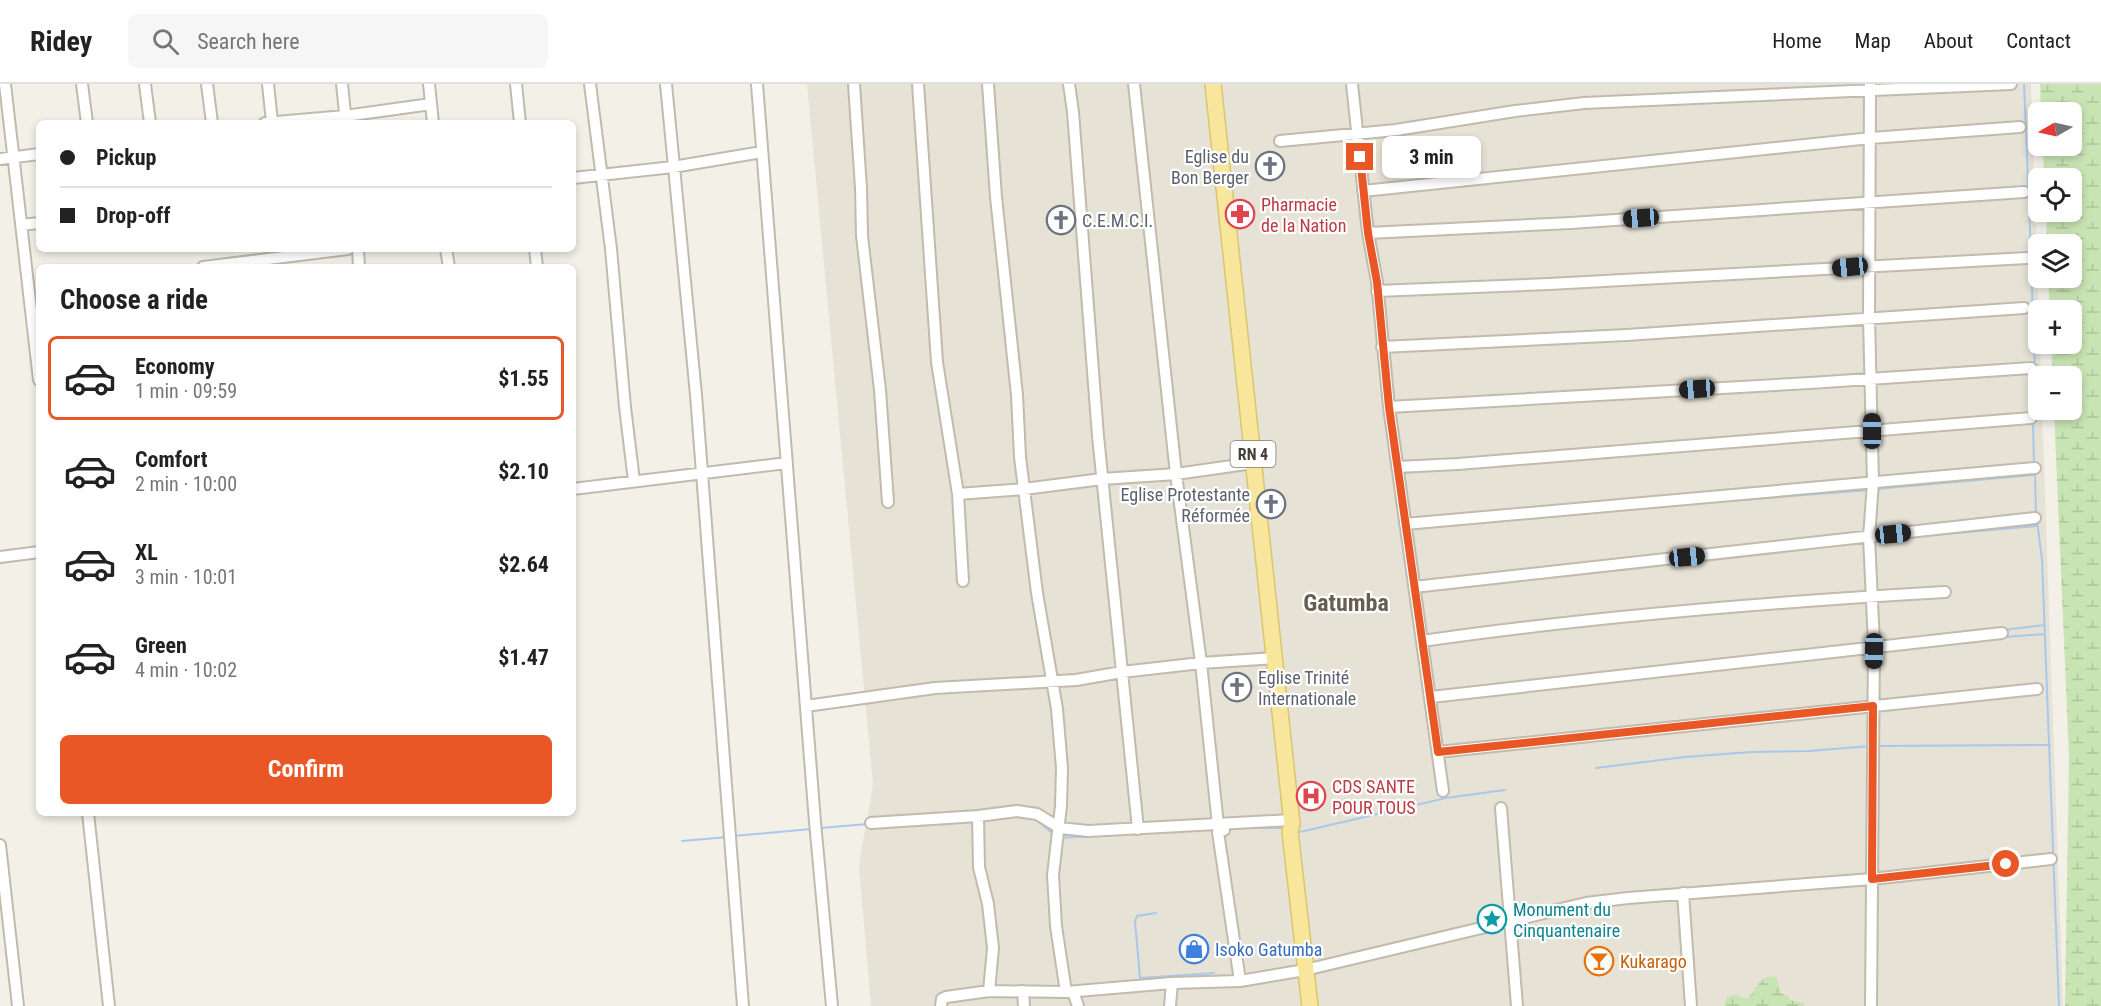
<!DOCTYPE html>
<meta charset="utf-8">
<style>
:root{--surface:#fff;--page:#f6f6f6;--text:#222;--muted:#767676;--line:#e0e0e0;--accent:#ea5726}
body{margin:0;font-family:"Roboto Condensed",sans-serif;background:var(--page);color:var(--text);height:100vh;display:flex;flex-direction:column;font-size:22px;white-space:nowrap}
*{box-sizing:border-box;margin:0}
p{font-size:20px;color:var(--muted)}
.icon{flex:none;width:33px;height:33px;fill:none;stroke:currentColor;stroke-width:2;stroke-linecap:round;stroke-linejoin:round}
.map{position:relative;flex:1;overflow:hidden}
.panel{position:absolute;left:36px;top:180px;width:540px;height:552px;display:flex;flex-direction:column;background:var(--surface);border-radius:9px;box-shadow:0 3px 9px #0003}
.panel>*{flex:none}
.hud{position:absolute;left:36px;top:36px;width:540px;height:132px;border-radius:9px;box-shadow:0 3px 9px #0003;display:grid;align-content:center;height:132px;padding:0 24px;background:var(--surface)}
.needle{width:39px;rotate:261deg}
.tools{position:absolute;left:2028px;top:18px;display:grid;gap:12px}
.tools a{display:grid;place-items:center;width:54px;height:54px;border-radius:9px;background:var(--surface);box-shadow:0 3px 9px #0003;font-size:30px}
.end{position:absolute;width:27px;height:27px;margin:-14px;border:8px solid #ea5726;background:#fff;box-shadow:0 0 0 3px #fff}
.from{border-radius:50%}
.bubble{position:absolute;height:42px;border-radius:9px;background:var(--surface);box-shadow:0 3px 9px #0003;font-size:20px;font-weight:700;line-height:42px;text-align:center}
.car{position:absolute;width:18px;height:36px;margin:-18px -9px;border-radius:8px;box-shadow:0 0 4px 2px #0007;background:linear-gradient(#222 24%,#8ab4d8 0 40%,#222 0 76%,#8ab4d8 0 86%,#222 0)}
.hud b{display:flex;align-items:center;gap:21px;height:57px;font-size:22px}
.hud b+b{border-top:2px solid var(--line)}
.hud i{width:15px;height:15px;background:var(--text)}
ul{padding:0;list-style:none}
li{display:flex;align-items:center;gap:18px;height:84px;margin:0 12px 9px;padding:0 12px;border:3px solid transparent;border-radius:9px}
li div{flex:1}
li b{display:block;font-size:22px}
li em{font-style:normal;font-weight:700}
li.selected{border-color:var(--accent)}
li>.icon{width:54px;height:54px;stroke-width:1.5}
h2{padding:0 24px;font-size:27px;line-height:72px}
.action{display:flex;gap:12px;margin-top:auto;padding:12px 24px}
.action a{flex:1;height:69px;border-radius:9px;background:var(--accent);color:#fff;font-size:24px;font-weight:700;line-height:69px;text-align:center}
header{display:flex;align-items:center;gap:36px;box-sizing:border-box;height:84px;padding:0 30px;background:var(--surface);border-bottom:2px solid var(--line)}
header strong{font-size:28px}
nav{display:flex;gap:33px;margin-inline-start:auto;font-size:21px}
.search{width:420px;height:54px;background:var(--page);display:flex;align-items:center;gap:15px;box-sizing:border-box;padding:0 21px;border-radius:9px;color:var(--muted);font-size:22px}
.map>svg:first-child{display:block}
.residential{fill:#e6e2d6}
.wetland{fill:url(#wetland-marsh)}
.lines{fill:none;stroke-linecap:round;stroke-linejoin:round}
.stream{stroke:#a8c9eb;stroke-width:2}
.street-casing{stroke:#c0bbad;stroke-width:14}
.primary-casing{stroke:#dbc56d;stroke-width:18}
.street{stroke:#fff;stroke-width:10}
.primary{stroke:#f7e69c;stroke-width:15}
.route{stroke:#ea5726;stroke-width:8}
.labels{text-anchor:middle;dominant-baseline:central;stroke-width:4.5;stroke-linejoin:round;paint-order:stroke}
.shield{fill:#fff;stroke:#7d7a73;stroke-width:1.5}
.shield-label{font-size:16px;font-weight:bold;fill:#454137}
.worship-label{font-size:18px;fill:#5b616d;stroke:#fff;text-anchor:end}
.health-label{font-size:18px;fill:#be3a42;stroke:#fff;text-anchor:start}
.culture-label{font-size:18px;fill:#0d838f;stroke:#fff;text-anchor:start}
.shop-label{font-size:18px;fill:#366cbe;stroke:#fff;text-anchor:start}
.food-label{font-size:18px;fill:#c56008;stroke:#fff;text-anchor:start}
.district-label{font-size:24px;font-weight:bold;fill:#67604f;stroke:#fff}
</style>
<header>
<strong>Ridey</strong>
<div class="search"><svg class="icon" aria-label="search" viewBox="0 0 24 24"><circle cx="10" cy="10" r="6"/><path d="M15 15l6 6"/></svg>Search here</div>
<nav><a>Home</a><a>Map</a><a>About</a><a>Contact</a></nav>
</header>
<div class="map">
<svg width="2101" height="922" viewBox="0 0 2101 922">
<defs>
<pattern id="wetland-marsh" width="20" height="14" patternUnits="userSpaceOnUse" patternTransform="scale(1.5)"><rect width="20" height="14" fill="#c9e4b3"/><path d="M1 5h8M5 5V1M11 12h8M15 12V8" fill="none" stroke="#aec59b"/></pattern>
</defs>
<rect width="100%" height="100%" fill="#f2f0e7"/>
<!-- residential -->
<path class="residential" d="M807 0H2031L2041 292H2038V326H2042L2063 922H1804V919L1790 916 1781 909 1777 894 1747 915 1726 914 1724 922H871L859 782 873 700Z"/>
<!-- wetland -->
<path class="wetland" d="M2040 0H2101V922H2065L2069 673 2054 326H2072V292H2053L2051 260H2072V226H2050L2048 194H2072V160H2047L2046 128H2072V94H2044L2043 62H2072V28H2041Z
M1771 892 1777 894 1781 909 1787 911 1790 916 1804 919V922H1724L1726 914 1735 910 1742 914 1747 915C1756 907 1757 895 1771 892Z"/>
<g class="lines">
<!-- stream -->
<path class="stream" d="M2024 0 2031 171
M1750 122 1798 118
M2031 177 2035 287 2033 330
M1758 237 1827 232
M1875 289 1905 287
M2033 339 2034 381
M2035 387 2036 432
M1404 389 1419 387
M1876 405 2034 391
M1726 417 1870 406
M1628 425 1667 422
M2037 437 2042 475 2059 922
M1410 445 1446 442
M1922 452 2036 442
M2003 546 2045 541
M2004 553 2045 550
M1876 662 2050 661
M1596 684 1685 673 1751 668 1809 667 1871 662
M1037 736 1053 750
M820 744 868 740
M1237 744H1285
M1300 748 1446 714 1505 706
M733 752 811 745
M1060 754 1177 747
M682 757 728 753
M1156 829 1137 832 1135 837 1140 894 1214 889"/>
<!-- street casing -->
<g class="street-casing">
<path id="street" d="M5 0 39 296
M82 0 87 39
M145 0 150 39
M207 0 212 39
M268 0 272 38
M342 0 346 39
M429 0 433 39
M516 0 520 39
M590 0 611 165 625 323 634 397
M666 0 696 311 743 922
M757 0 815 738 832 922
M854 0 861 104 862 152 880 306 888 418
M918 0 937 278 958 410 963 497
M988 0 996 113 1017 311 1020 373 1037 509 1057 625 1062 684 1061 722 1053 791 1056 842 1066 908
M1069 0 1073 28 1098 352 1138 745
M1134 0 1176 390 1201 579 1218 741
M1352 0 1368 149 1377 198 1389 323 1443 707
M1870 0 1869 234 1873 399 1869 453 1874 560 1871 922
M265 39 345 32 431 20
M1280 57 1396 46 1515 27 1584 19 2011 0
M0 75 39 70
M573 94 673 83 762 68
M1363 107 1871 54 2020 43
M21 141 39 139
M1368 149 1571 139 2024 108
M358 165 359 183
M446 165 449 183
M535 165 537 183
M203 183 348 165
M1377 207 1549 200 2027 174
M1382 263 1627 251 2024 224
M1389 323 1810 299 2031 284
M1397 383 1458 380 2031 334
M573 405 787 379
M958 410 1024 405 1102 395 1176 390 1253 379
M1405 440 2035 384
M0 473 39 468
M1414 503 2035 434
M1422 557C1595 532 1771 518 1945 508
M1431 613 2002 549
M806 622 935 604 1076 596 1122 588 1201 579 1274 574
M1438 668 2037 605
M1501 724 1517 922
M88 729 109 922
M978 732 979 783 988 820 993 864 989 907
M871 739 978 732 1017 727 1037 730 1060 744 1088 747 1291 736
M1224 740V746L1218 748 1240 897
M0 761 18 922
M1683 809 1691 922
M1023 907 1024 922
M1073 908 1078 922
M941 922 942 915 946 913 989 907 1066 908 1172 899 1240 897 1305 886 1586 819 1628 814 1872 795 2051 775
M1170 922 1172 899"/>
</g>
<!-- primary casing -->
<g class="primary-casing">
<path id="primary" d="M1213 0 1292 740 1290 748 1310 922"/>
</g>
<!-- street -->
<use href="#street" class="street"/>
<!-- primary -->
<use href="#primary" class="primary"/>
</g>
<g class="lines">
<!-- route -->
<path class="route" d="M1360 73 1368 149 1377 198 1389 323 1438 668 1873 622 1872 795 2006 780"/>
</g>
<!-- icons -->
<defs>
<g id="church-ring" transform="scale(1.5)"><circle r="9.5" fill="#fff" stroke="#6b7280" stroke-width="1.5"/><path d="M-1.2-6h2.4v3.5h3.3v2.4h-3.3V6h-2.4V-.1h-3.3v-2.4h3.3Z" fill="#6b7280"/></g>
<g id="pharmacy-ring" transform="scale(1.5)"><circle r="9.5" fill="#fff" stroke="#e0444e" stroke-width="1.5"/><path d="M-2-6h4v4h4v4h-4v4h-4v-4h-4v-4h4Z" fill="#e0444e"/></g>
<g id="hospital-ring" transform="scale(1.5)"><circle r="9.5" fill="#fff" stroke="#e0444e" stroke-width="1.5"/><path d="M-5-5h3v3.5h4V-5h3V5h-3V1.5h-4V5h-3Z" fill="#e0444e"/></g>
<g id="sight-ring" transform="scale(1.5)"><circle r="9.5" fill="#fff" stroke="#0f9aa8" stroke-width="1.5"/><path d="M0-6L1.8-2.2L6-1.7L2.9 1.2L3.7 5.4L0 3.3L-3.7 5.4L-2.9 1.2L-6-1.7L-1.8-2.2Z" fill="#0f9aa8"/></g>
<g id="shop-ring" transform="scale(1.5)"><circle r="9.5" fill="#fff" stroke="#3f7fe0" stroke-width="1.5"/><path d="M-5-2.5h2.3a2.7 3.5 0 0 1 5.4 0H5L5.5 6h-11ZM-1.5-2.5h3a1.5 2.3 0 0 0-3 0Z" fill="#3f7fe0"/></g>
<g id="bar-ring" transform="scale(1.5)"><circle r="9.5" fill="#fff" stroke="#e8710a" stroke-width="1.5"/><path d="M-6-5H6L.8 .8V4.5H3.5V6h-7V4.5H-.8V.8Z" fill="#e8710a"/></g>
</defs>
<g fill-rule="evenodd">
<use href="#church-ring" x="1270" y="82"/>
<use href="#pharmacy-ring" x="1240" y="130"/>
<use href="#church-ring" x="1061" y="136"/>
<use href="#church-ring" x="1271" y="420"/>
<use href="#church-ring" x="1237" y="603"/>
<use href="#hospital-ring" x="1311" y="712"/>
<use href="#sight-ring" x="1492" y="835"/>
<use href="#shop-ring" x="1194" y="865"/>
<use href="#bar-ring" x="1599" y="877"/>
</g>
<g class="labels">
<!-- shield labels -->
<rect class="shield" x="1230.5" y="357" width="45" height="26" rx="4.5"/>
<g class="shield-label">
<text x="1253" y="370">RN 4</text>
</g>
<!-- worship labels -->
<g class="worship-label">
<text x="1249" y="72">Eglise du<tspan x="1249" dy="21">Bon Berger</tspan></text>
<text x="1082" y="136" text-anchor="start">C.E.M.C.I.</text>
<text x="1250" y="410">Eglise Protestante<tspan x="1250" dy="21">Réformée</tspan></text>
<text x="1258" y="593" text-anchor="start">Eglise Trinité<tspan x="1258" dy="21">Internationale</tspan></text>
</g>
<!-- health labels -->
<g class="health-label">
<text x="1261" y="120">Pharmacie<tspan x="1261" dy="21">de la Nation</tspan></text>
<text x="1332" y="702">CDS SANTE<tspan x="1332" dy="21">POUR TOUS</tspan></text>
</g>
<!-- culture labels -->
<g class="culture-label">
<text x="1513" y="825">Monument du<tspan x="1513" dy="21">Cinquantenaire</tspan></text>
</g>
<!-- shop labels -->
<g class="shop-label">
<text x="1215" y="865">Isoko Gatumba</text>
</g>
<!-- food labels -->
<g class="food-label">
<text x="1620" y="877">Kukarago</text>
</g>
<!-- district labels -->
<g class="district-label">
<text x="1346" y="519">Gatumba</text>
</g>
</g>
</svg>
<div class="tools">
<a><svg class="needle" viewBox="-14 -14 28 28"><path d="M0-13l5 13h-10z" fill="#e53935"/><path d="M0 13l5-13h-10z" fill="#767676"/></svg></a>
<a><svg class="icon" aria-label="locate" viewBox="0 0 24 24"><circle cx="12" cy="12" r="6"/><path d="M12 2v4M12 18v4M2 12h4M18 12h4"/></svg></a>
<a><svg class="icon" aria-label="layers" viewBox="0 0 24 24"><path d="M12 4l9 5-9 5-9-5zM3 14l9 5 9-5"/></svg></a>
<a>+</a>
<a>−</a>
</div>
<i class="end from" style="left:2006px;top:780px"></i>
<i class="end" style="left:1360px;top:73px"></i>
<div class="bubble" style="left:1382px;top:52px;width:99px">3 min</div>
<i class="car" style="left:1641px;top:134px;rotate:266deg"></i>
<i class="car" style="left:1850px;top:183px;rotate:264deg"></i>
<i class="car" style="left:1697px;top:305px;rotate:266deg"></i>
<i class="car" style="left:1872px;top:347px;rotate:0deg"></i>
<i class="car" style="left:1893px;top:450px;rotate:84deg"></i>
<i class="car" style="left:1687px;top:473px;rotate:84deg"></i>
<i class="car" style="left:1874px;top:567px;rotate:181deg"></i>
<div class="hud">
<b><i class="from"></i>Pickup</b>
<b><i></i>Drop-off</b>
</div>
<section class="panel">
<h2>Choose a ride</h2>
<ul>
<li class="selected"><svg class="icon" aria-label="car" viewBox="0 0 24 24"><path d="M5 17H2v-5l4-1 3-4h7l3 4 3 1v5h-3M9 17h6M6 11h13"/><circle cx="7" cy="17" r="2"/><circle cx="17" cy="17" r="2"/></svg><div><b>Economy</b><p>1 min · 09:59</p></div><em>$1.55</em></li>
<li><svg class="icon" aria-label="car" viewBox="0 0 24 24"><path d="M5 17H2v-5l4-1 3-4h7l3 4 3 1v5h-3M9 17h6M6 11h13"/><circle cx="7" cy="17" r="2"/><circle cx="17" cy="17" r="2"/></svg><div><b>Comfort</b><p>2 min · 10:00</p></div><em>$2.10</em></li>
<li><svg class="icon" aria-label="car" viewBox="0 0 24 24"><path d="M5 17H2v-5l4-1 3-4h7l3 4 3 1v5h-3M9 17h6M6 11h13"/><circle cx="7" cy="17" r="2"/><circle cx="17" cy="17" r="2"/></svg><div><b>XL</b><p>3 min · 10:01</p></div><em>$2.64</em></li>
<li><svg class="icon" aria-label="car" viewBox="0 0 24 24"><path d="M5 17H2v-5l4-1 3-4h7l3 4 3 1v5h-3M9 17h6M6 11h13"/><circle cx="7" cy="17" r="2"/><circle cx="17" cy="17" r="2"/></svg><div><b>Green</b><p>4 min · 10:02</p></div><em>$1.47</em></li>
</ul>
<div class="action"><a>Confirm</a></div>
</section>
</div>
